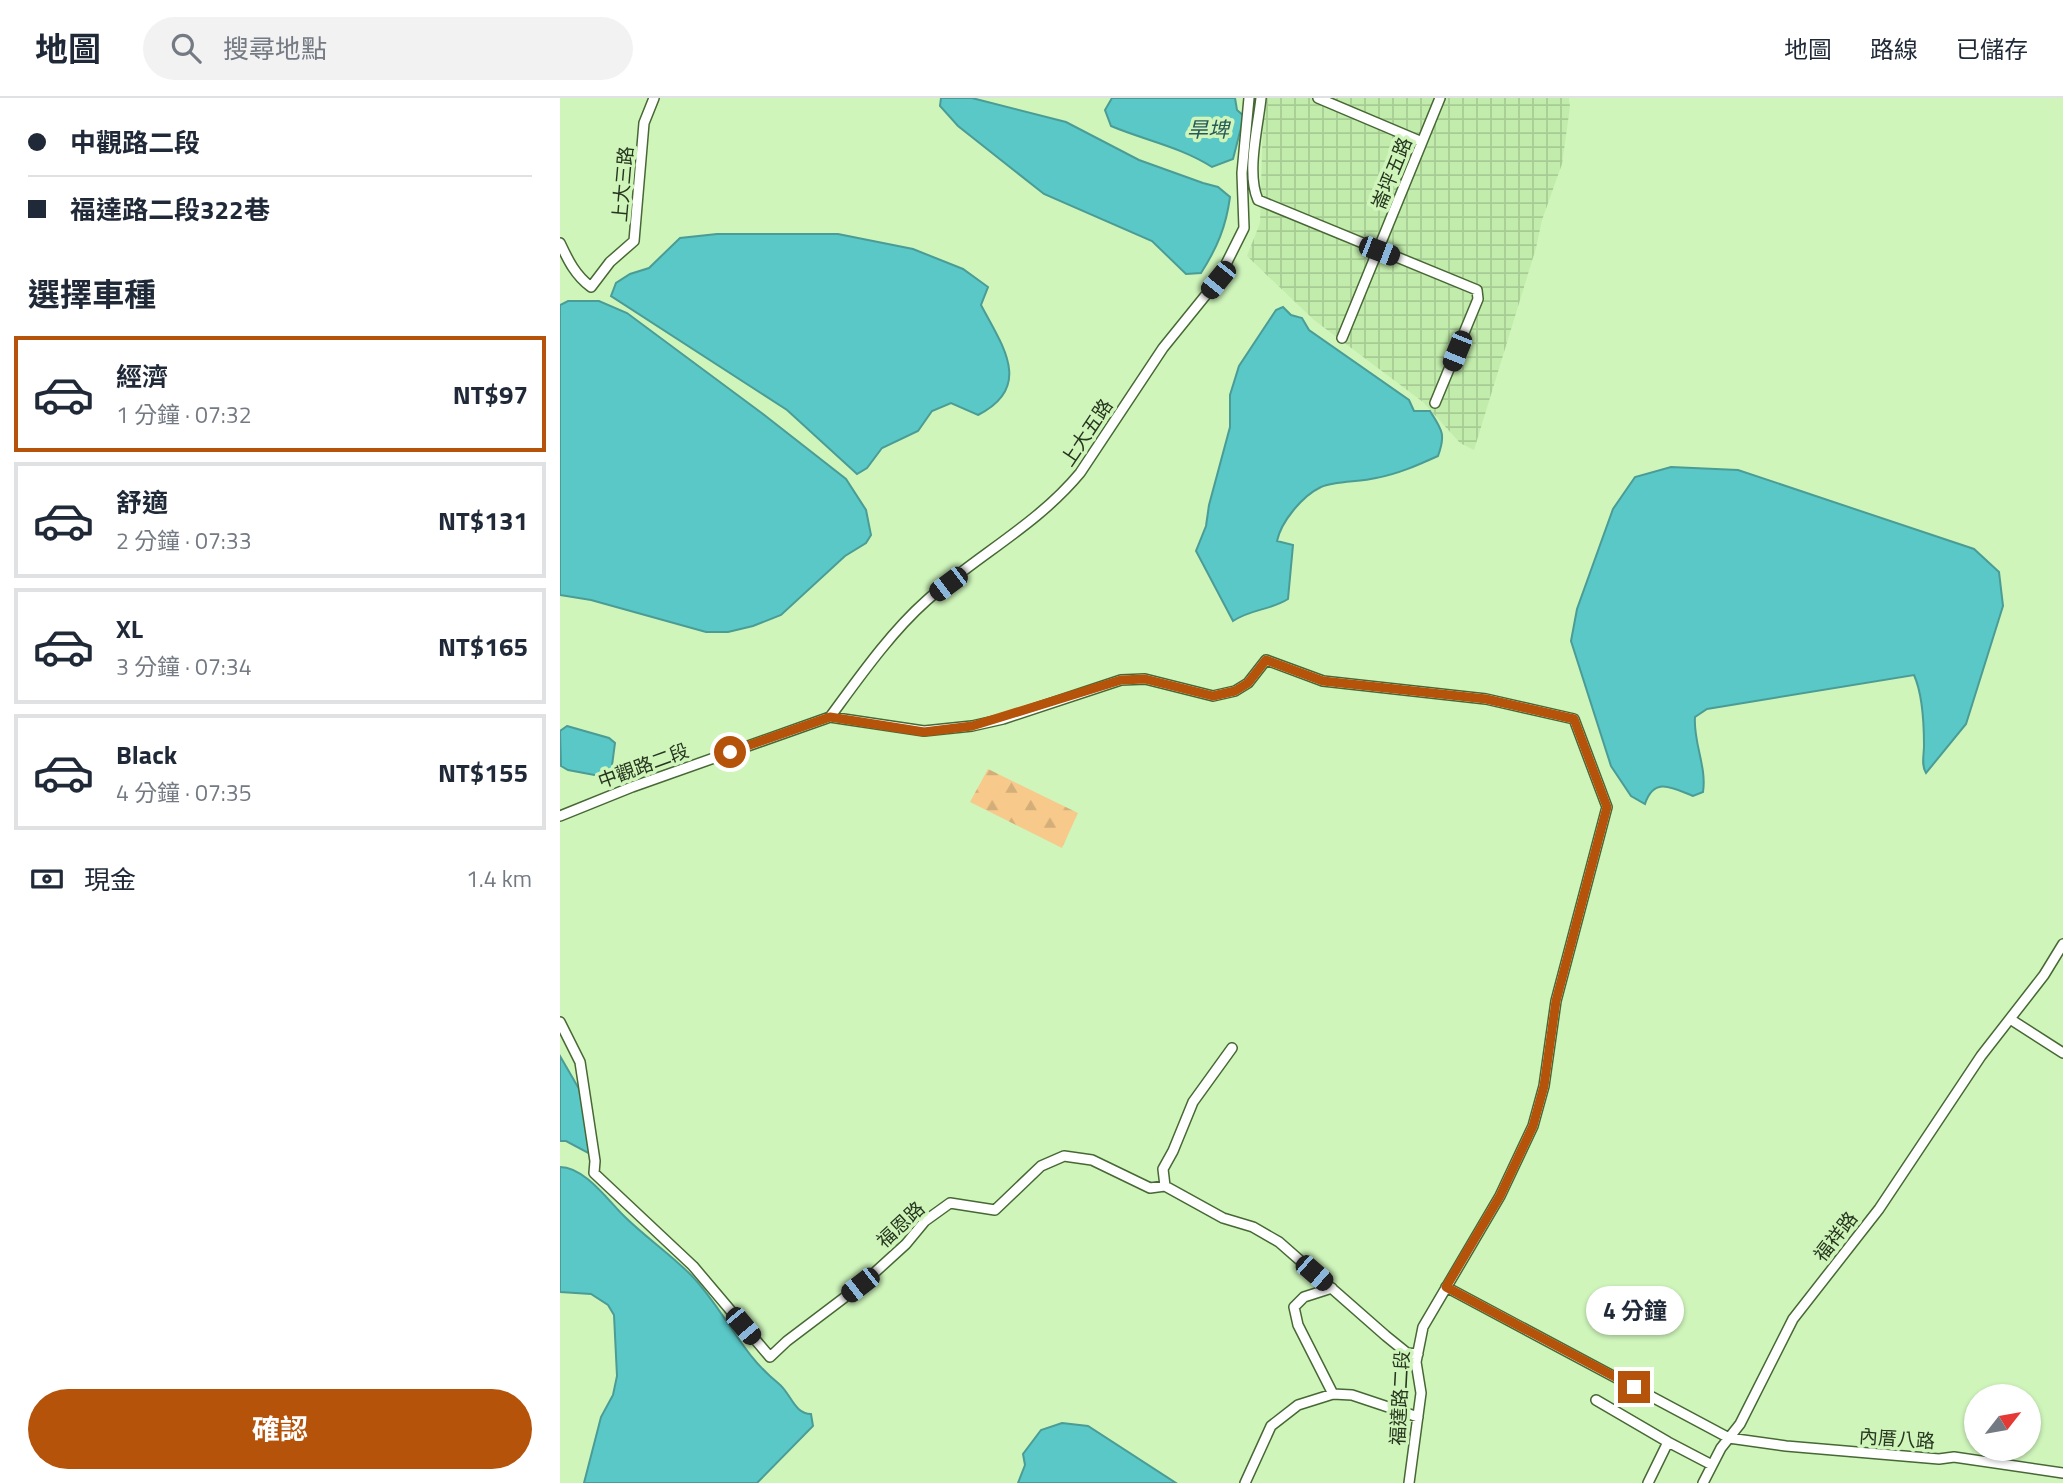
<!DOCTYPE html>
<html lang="zh-TW">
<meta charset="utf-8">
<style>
:root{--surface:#fff;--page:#f2f2f3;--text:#1f2937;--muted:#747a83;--line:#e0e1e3;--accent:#b45309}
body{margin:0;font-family:"Titillium Web","Noto Sans TC",sans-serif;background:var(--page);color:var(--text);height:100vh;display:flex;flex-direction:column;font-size:26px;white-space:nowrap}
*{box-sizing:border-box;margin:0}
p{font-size:23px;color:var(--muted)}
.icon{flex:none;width:38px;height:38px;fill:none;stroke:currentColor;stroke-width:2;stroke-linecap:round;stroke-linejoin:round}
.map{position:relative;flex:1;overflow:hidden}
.details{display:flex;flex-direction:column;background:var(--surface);width:560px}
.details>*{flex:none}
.guide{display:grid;align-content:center;height:154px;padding:0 28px;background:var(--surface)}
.needle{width:46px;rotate:59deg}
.fabs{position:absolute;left:1404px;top:1286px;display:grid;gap:14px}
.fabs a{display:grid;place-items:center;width:77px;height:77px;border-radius:50%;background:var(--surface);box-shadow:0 2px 5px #0004;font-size:35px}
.end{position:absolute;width:32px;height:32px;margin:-16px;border:9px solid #b45309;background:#fff;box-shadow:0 0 0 4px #fff}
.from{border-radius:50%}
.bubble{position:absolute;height:49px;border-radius:24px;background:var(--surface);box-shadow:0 2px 5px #0004;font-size:23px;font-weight:700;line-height:49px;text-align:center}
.car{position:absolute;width:21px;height:42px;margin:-21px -10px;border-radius:9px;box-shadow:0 0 5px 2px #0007;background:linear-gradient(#222 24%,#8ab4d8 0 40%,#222 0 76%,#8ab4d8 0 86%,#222 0)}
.guide b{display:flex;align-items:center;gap:24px;height:66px;font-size:26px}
.guide b+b{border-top:2px solid var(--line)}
.guide i{width:18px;height:18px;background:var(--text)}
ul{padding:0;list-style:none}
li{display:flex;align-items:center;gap:21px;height:116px;margin:0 14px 10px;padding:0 14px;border:4px solid var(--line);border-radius:0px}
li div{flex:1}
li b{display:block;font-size:26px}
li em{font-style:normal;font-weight:700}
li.current{border-color:var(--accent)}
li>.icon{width:63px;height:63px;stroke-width:1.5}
h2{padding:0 28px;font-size:32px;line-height:84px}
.pay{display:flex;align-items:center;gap:18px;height:77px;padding:0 28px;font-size:26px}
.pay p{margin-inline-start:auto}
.primary-button{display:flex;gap:14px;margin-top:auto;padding:14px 28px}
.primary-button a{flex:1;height:80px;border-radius:42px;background:var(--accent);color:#fff;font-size:28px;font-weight:700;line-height:80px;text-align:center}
header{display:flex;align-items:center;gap:42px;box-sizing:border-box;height:98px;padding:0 35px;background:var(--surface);border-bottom:2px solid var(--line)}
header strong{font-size:33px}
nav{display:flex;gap:38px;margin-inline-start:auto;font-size:24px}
.search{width:490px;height:63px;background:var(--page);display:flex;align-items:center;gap:18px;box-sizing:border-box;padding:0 24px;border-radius:38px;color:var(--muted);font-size:26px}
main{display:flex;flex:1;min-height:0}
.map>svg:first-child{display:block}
.industrial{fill:url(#industrial-grid)}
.forest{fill:url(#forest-firs)}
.water{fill:#59c8c7;stroke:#4a9c95;stroke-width:2}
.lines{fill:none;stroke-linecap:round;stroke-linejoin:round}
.minor-casing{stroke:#476834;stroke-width:12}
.minor{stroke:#fff;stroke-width:9}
.route{stroke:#b45309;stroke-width:9}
.labels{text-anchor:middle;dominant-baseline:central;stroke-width:7;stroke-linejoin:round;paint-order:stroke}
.street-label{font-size:19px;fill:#27361f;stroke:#cff5bb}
.water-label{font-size:21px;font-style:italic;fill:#285959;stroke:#cff5bb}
</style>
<header>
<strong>地圖</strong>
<div class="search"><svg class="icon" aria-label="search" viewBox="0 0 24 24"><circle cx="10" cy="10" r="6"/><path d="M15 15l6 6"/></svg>搜尋地點</div>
<nav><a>地圖</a><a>路線</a><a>已儲存</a></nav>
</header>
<main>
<section class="details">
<div class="guide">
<b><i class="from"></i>中觀路二段</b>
<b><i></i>福達路二段322巷</b>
</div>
<h2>選擇車種</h2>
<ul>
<li class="current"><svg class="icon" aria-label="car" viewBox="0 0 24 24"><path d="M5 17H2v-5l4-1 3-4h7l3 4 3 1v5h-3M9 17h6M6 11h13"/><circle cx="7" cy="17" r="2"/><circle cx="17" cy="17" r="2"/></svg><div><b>經濟</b><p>1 分鐘 · 07:32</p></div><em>NT$97</em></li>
<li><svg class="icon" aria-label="car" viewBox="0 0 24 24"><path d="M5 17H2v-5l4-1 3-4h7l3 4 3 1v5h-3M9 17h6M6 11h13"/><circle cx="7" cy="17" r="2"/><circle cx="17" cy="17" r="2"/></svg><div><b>舒適</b><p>2 分鐘 · 07:33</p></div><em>NT$131</em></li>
<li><svg class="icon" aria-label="car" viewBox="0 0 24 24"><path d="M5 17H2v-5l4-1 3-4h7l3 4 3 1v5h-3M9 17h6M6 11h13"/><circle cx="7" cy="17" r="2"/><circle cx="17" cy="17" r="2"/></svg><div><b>XL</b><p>3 分鐘 · 07:34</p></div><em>NT$165</em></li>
<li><svg class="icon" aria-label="car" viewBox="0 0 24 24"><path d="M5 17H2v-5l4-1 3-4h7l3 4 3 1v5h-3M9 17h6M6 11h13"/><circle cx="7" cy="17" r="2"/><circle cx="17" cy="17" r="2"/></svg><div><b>Black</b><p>4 分鐘 · 07:35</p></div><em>NT$155</em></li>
</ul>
<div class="pay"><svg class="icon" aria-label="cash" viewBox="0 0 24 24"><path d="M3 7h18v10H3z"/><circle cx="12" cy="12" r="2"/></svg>現金<p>1.4 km</p></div>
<div class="primary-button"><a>確認</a></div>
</section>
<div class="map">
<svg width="1503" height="1385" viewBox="0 0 1503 1385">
<defs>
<pattern id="industrial-grid" width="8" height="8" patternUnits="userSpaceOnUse" patternTransform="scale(1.75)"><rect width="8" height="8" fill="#c2ecac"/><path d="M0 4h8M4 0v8" fill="none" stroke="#a7cb94"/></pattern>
<pattern id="forest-firs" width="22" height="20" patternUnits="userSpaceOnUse" patternTransform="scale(1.75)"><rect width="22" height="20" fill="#f7ca8c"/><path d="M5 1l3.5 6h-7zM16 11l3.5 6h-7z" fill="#d4ae78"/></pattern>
</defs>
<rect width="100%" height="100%" fill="#cff5bb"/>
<!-- industrial -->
<path class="industrial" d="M705 0H1009L1010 9 1002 66 982 122 976 150 914 352 900 345 863 304 754 222 687 158 700 125 703 20Z"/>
<!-- forest -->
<path class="forest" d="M428 671 518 715 502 750 410 704Z"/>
<!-- water -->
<path class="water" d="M381 0H412L506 24 579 62 643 85 658 89 670 99C666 129 657 150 641 175L626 176 592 143 484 96 398 28 380 8Z
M552 0H675L677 12 684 18 673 61 652 69C621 49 584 42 551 28L545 12Z
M157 136H278L353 151 403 171 428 189 421 207C442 247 474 289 418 317L391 305 372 313 358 333 322 350 307 370 297 376 227 312 51 198 56 185 70 176 89 170 120 140Z
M8 203H39L67 215 203 316 286 381 306 412 311 437 306 445 285 458 221 517 193 528 168 534H146L31 502 0 497V207Z
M723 209 731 217 742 220 749 232 849 302 854 313H870C882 332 886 336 878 358 858 367 838 376 816 380 800 384 775 383 761 389 742 398 721 424 717 443L733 447 728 501C711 512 691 511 673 523L636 453 646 428 649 407 670 329V297L679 268 716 212Z
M1111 369 1178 372 1414 451 1439 474 1443 508 1406 626 1366 675C1361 667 1364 657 1364 648 1364 626 1363 597 1354 577L1147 611 1135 619C1133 644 1147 669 1143 694L1133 698C1113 690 1094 678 1085 706L1071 698 1051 668 1011 543 1017 511 1053 411 1075 379Z
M7 628 49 640 55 645 51 675 45 679 8 672 1 668 0 633Z
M0 958 22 996 32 1057 6 1043H0Z
M0 1069C24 1069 47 1101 63 1117 84 1138 110 1156 131 1177 164 1211 181 1256 218 1285 231 1295 234 1316 251 1316L253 1328 197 1385H24L41 1319 53 1297 57 1278 54 1217 48 1207 31 1196 0 1194Z
M502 1325 528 1328 616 1385H458L465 1367 463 1356 481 1332Z"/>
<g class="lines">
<!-- minor casing -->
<g class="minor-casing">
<path id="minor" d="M701 0C698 29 686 75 698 102L917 192 918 201 875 305
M758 0 862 44
M0 145C8 162 15 177 31 189L50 164 74 143 84 25 94 0
M782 240 880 0
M270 619C298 581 330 535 366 503 416 458 477 427 520 375L603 250 658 182 684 130 682 75 689 0
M0 718 72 689 270 619 364 633 412 628 443 621 561 582 585 581 653 598 675 593 688 585 706 562 763 583 926 601 1014 621 1047 709 996 903 984 988 973 1028 940 1098 863 1229 856 1264 861 1295 849 1385
M1450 921 1503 955
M0 924 20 964 35 1063 34 1075 133 1168 210 1259 227 1243 301 1187 346 1146 365 1123 390 1105 435 1112 481 1068 504 1058 532 1062 590 1090 605 1088 663 1120 693 1129 719 1144 826 1238 847 1255 858 1256
M605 1088 603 1071 613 1053 633 1004 672 950
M886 1189 1169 1340 1226 1348 1379 1361 1394 1359 1503 1375
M772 1190 744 1199 734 1209 738 1227 773 1296
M1036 1302 1108 1344 1152 1367
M685 1385 711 1328 738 1307 773 1296 792 1297 858 1319
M1088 1385 1108 1344
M1143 1385 1161 1350 1180 1326 1233 1221 1319 1111 1421 958 1484 877 1503 846"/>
</g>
<!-- minor -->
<use href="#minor" class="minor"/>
</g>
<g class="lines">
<!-- route -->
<path class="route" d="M170 654 270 619 364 634 412 628 561 582 585 581 653 598 675 593 688 585 706 562 763 583 926 601 1014 621 1047 709 996 903 984 988 973 1028 940 1098 886 1189 1074 1289"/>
</g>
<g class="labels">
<!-- street labels -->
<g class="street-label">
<text transform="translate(831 75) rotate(-68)">崙坪五路</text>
<text transform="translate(62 86) rotate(-85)">上大三路</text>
<text transform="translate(526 334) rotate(-56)">上大五路</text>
<text transform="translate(83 667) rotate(-20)">中觀路二段</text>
<text transform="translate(340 1126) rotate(-43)">福恩路</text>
<text transform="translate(1275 1138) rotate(-52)">福祥路</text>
<text transform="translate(839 1300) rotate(-87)">福達路二段</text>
<text transform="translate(1337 1340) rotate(4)">內厝八路</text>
</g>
<!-- water labels -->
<g class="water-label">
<text x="648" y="31">旱埤</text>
</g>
</g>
</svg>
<div class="fabs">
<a><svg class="needle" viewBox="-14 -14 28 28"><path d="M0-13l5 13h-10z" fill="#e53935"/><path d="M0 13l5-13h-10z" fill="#747a83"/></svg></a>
</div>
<i class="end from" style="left:170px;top:654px"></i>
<i class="end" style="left:1074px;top:1289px"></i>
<div class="bubble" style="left:1026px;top:1188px;width:98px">4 分鐘</div>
<i class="car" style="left:819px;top:153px;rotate:111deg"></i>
<i class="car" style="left:658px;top:182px;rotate:219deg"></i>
<i class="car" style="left:897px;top:253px;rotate:202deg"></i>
<i class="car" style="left:388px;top:486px;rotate:233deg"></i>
<i class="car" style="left:754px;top:1175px;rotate:131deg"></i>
<i class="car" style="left:300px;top:1187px;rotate:232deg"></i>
<i class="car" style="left:183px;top:1228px;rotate:140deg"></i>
</div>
</main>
